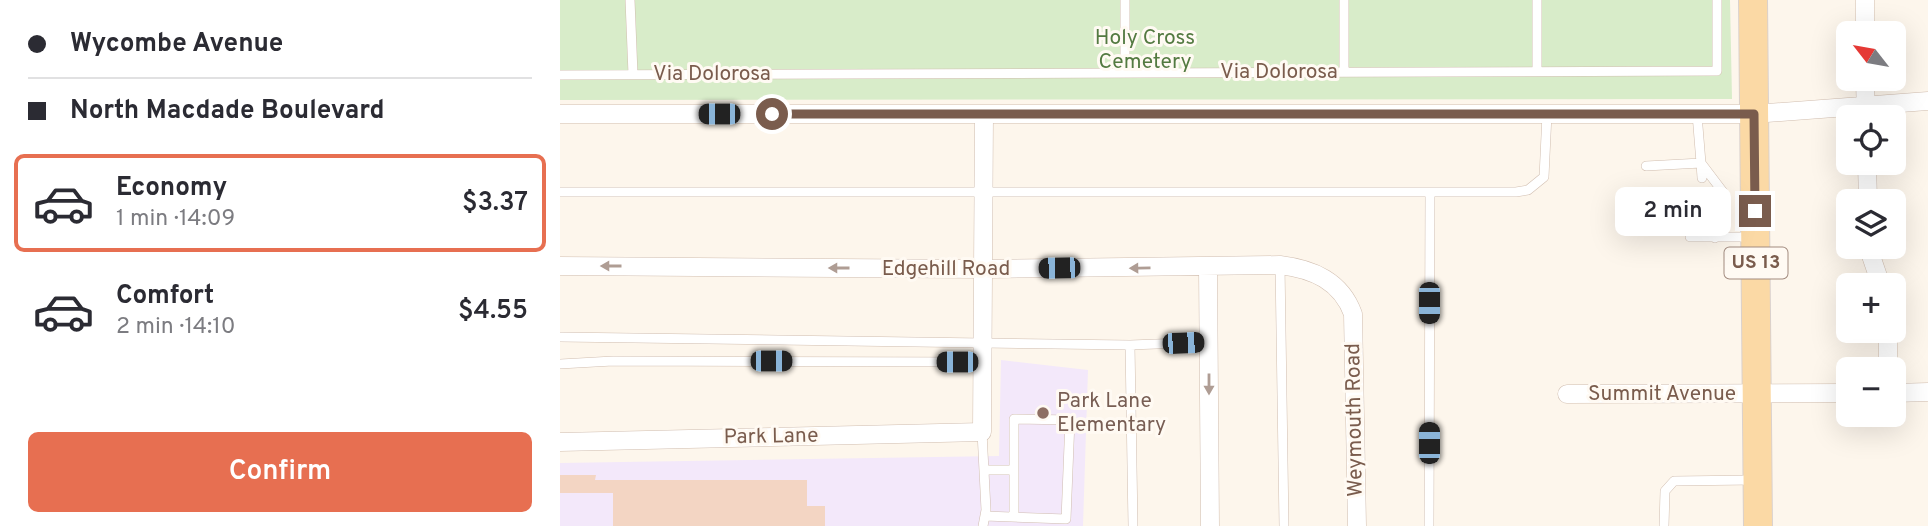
<!DOCTYPE html>
<meta charset="utf-8">
<style>
:root{--surface:#fff;--page:#f2f2f3;--text:#2b2b33;--muted:#7c7c81;--line:#e1e1e2;--accent:#e76f51}
body{margin:0;font-family:Overpass,sans-serif;background:var(--page);color:var(--text);height:100vh;display:flex;flex-direction:column;font-size:26px;white-space:nowrap}
*{box-sizing:border-box;margin:0}
p{font-size:23px;color:var(--muted)}
.icon{flex:none;width:38px;height:38px;fill:none;stroke:currentColor;stroke-width:2;stroke-linecap:round;stroke-linejoin:round}
.map{position:relative;flex:1;overflow:hidden}
.drawer{display:flex;flex-direction:column;background:var(--surface);width:560px}
.drawer>*{flex:none}
.hud{display:grid;align-content:center;height:154px;padding:0 28px;background:var(--surface)}
.needle{width:46px;rotate:301deg}
.buttons{position:absolute;left:1276px;top:21px;display:grid;gap:14px}
.buttons a{display:grid;place-items:center;width:70px;height:70px;border-radius:10px;background:var(--surface);box-shadow:0 7px 28px #0002;font-size:35px}
.end{position:absolute;width:32px;height:32px;margin:-16px;border:9px solid #7a5c4d;background:#fff;box-shadow:0 0 0 4px #fff}
.from{border-radius:50%}
.bubble{position:absolute;height:49px;border-radius:10px;background:var(--surface);box-shadow:0 7px 28px #0002;font-size:23px;font-weight:600;line-height:49px;text-align:center}
.car{position:absolute;width:21px;height:42px;margin:-21px -10px;border-radius:9px;box-shadow:0 0 5px 2px #0007;background:linear-gradient(#222 24%,#8ab4d8 0 40%,#222 0 76%,#8ab4d8 0 86%,#222 0)}
.hud b{display:flex;align-items:center;gap:24px;height:66px;font-size:26px}
.hud b+b{border-top:2px solid var(--line)}
.hud i{width:18px;height:18px;background:var(--text)}
ul{padding:0;list-style:none}
li{display:flex;align-items:center;gap:21px;height:98px;margin:0 14px 10px;padding:0 14px;border:4px solid transparent;border-radius:10px}
li div{flex:1}
li b{display:block;font-size:26px}
li em{font-style:normal;font-weight:600}
li.active{border-color:var(--accent)}
li>.icon{width:63px;height:63px;stroke-width:1.5}
.cta{display:flex;gap:14px;margin-top:auto;padding:14px 28px}
.cta a{flex:1;height:80px;border-radius:10px;background:var(--accent);color:#fff;font-size:28px;font-weight:600;line-height:80px;text-align:center}
main{display:flex;flex:1;min-height:0}
.map>svg:first-child{display:block}
.education{fill:#f3e8fa}
.green{fill:#d8ecc9}
.building{fill:#f3d5c3}
.lines{fill:none;stroke-linecap:round;stroke-linejoin:round}
.lane-casing{stroke:#d1beb0;stroke-width:10}
.street-casing{stroke:#d1beb0;stroke-width:19}
.primary-casing{stroke:#dad1cd;stroke-width:30}
.lane{stroke:#fff;stroke-width:9}
.street{stroke:#fff;stroke-width:18}
.primary{stroke:#fbd9a5;stroke-width:28}
.oneway{fill:#af9d94}
.route{stroke:#7a5c4d;stroke-width:9}
.education-dot{fill:#8d6e63;stroke:#fffaf3;stroke-width:2.5}
.labels{text-anchor:middle;dominant-baseline:central;stroke-width:6;stroke-linejoin:round;paint-order:stroke}
.shield{fill:#fffaf3;stroke:#a28b7f;stroke-width:2}
.shield-label{font-size:19px;font-weight:bold;fill:#7a5c4d}
.park-label{font-size:21px;fill:#537a41;stroke:#fffaf3}
.street-label{font-size:21px;fill:#7a5c4d;stroke:#fffaf3}
.education-label{font-size:21px;fill:#785e54;stroke:#fffaf3;text-anchor:start}
</style>
<main>
<section class="drawer">
<div class="hud">
<b><i class="from"></i>Wycombe Avenue</b>
<b><i></i>North Macdade Boulevard</b>
</div>
<ul>
<li class="active"><svg class="icon" aria-label="car" viewBox="0 0 24 24"><path d="M5 17H2v-5l4-1 3-4h7l3 4 3 1v5h-3M9 17h6M6 11h13"/><circle cx="7" cy="17" r="2"/><circle cx="17" cy="17" r="2"/></svg><div><b>Economy</b><p>1 min · 14:09</p></div><em>$3.37</em></li>
<li><svg class="icon" aria-label="car" viewBox="0 0 24 24"><path d="M5 17H2v-5l4-1 3-4h7l3 4 3 1v5h-3M9 17h6M6 11h13"/><circle cx="7" cy="17" r="2"/><circle cx="17" cy="17" r="2"/></svg><div><b>Comfort</b><p>2 min · 14:10</p></div><em>$4.55</em></li>
</ul>
<div class="cta"><a>Confirm</a></div>
</section>
<div class="map">
<svg width="1368" height="526" viewBox="0 0 1368 526">
<rect width="100%" height="100%" fill="#fdf6ec"/>
<!-- education -->
<path class="education" d="M441 360 528 370 523 526H0V463L439 456Z"/>
<!-- green -->
<path class="green" d="M0 0H1170L1172 99 0 100Z"/>
<!-- building -->
<path class="building" d="M0 475H36L35 480H247V506H265V526H53V493H0Z"/>
<g class="lines">
<!-- lane casing -->
<g class="lane-casing">
<path id="lane" d="M70 0 73 74
M565 0V73
M784 0V72
M977 0V71
M0 75 1157 71V0
M1137 114 1141 163 1163 192
M1086 166 1141 163 1142 178
M0 192H956L968 190 984 177 987 114
M1142 197 1155 238
M1156 236 1163 211
M1130 237H1190
M720 265 724 526
M0 337 570 345 649 342
M570 345 573 526
M0 364 53 361 424 362
M422 432 426 510 423 526
M424 470H454
M425 516 506 519 510 420 454 419V517
M869 526 870 192
M1104 526 1105 491 1114 481 1192 480"/>
</g>
<!-- street casing -->
<g class="street-casing">
<path id="street" d="M1305 0V33
M1305 79 1306 117
M0 114H1194L1368 101
M1307 163 1308 201
M1308 247 1321 285
M0 266 424 269 720 265C753 269 781 281 793 314L797 526
M648 267 650 526
M1328 369V331
M1334 393 1368 392
M1007 394 1288 393
M0 442 422 432 424 114"/>
</g>
<!-- primary casing -->
<g class="primary-casing">
<path id="primary" d="M1193 0 1198 526"/>
</g>
<!-- lane -->
<use href="#lane" class="lane"/>
<!-- street -->
<use href="#street" class="street"/>
<!-- primary -->
<use href="#primary" class="primary"/>
</g>
<!-- one-way arrows -->
<defs><path id="oneway-solid" d="M-6-.8H1V-3.2L6.5 0L1 3.2V.8H-6Z" transform="scale(1.75)"/></defs>
<g class="oneway">
<use href="#oneway-solid" transform="translate(51 266) rotate(-180)"/>
<use href="#oneway-solid" transform="translate(279 268) rotate(-180)"/>
<use href="#oneway-solid" transform="translate(580 268) rotate(179)"/>
<use href="#oneway-solid" transform="translate(649 384) rotate(90)"/>
</g>
<g class="lines">
<!-- route -->
<path class="route" d="M212 114H1194L1195 211"/>
</g>
<!-- markers -->
<circle class="education-dot" cx="483" cy="413" r="7"/>
<g class="labels">
<!-- shield labels -->
<rect class="shield" x="1164.5" y="247.5" width="63" height="31" rx="5"/>
<g class="shield-label">
<text x="1196" y="263">US 13</text>
</g>
<!-- park labels -->
<g class="park-label">
<text x="585" y="38">Holy Cross<tspan x="585" dy="24">Cemetery</tspan></text>
</g>
<!-- street labels -->
<g class="street-label">
<text x="719" y="72">Via Dolorosa</text>
<text x="152" y="74">Via Dolorosa</text>
<text x="386" y="269">Edgehill Road</text>
<text x="1102" y="394">Summit Avenue</text>
<text transform="translate(795 420) rotate(-91)">Weymouth Road</text>
<text transform="translate(211 437) rotate(-1)">Park Lane</text>
</g>
<!-- education labels -->
<g class="education-label">
<text x="497" y="401">Park Lane<tspan x="497" dy="24">Elementary</tspan></text>
</g>
</g>
</svg>
<div class="buttons">
<a><svg class="needle" viewBox="-14 -14 28 28"><path d="M0-13l5 13h-10z" fill="#e53935"/><path d="M0 13l5-13h-10z" fill="#7c7c81"/></svg></a>
<a><svg class="icon" aria-label="locate" viewBox="0 0 24 24"><circle cx="12" cy="12" r="6"/><path d="M12 2v4M12 18v4M2 12h4M18 12h4"/></svg></a>
<a><svg class="icon" aria-label="layers" viewBox="0 0 24 24"><path d="M12 4l9 5-9 5-9-5zM3 14l9 5 9-5"/></svg></a>
<a>+</a>
<a>−</a>
</div>
<i class="end from" style="left:212px;top:114px"></i>
<i class="end" style="left:1195px;top:211px"></i>
<div class="bubble" style="left:1055px;top:187px;width:116px">2 min</div>
<i class="car" style="left:159px;top:114px;rotate:270deg"></i>
<i class="car" style="left:499px;top:268px;rotate:269deg"></i>
<i class="car" style="left:869px;top:303px;rotate:180deg"></i>
<i class="car" style="left:623px;top:343px;rotate:88deg"></i>
<i class="car" style="left:211px;top:361px;rotate:90deg"></i>
<i class="car" style="left:397px;top:362px;rotate:270deg"></i>
<i class="car" style="left:869px;top:443px;rotate:0deg"></i>
</div>
</main>
